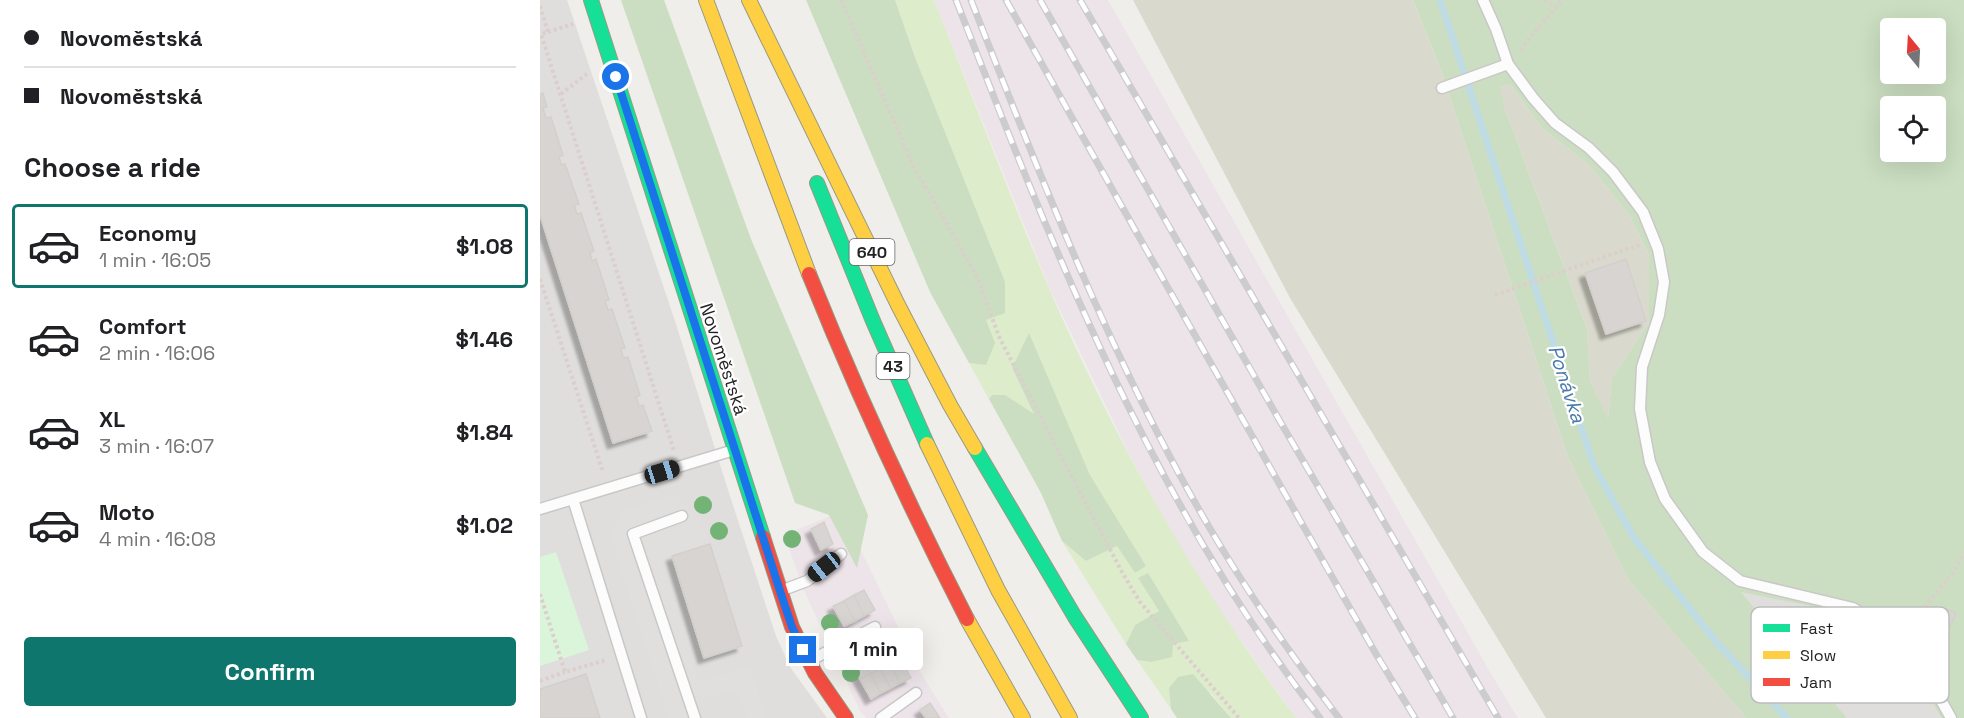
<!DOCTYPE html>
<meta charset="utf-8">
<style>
:root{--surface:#fff;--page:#f6f6f6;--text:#202124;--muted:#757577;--line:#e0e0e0;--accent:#0f766e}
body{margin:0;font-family:"Space Grotesk",sans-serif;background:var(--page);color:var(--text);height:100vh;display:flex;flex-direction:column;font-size:22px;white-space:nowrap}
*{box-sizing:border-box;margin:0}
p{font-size:20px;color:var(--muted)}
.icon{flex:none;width:33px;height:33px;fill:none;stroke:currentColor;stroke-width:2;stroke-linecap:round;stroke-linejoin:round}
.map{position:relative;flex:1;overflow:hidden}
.side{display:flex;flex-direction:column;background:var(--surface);width:540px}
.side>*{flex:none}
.hud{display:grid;align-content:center;height:132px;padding:0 24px;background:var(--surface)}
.needle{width:39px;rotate:342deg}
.buttons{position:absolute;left:1340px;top:18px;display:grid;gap:12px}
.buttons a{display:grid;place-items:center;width:66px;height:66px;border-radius:6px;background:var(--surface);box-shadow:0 6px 24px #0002;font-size:30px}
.end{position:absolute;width:27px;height:27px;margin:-14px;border:8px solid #1a73e8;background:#fff;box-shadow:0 0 0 3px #fff}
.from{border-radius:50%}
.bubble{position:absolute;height:42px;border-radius:6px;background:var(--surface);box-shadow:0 6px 24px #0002;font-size:20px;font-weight:800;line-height:42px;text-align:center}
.car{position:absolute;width:18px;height:36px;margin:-18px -9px;border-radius:8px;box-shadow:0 0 4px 2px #0007;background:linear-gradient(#222 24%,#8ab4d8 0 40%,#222 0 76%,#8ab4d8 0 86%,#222 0)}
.hud b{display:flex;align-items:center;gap:21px;height:57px;font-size:22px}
.hud b+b{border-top:2px solid var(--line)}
.hud i{width:15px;height:15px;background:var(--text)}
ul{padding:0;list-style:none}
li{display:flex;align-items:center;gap:18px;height:84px;margin:0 12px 9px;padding:0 12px;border:3px solid transparent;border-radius:6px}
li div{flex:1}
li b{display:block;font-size:22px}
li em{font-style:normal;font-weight:800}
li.active{border-color:var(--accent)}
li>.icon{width:54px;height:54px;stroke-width:1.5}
h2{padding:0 24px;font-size:27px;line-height:72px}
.button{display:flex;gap:12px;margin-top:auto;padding:12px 24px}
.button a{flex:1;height:69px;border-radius:6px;background:var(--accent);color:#fff;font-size:24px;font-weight:800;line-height:69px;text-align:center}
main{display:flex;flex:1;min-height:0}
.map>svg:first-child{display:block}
.residential{fill:#dfdedc}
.industrial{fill:#ede4e9}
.construction{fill:#d9d9cd}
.grass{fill:#ddeccb}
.forest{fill:#cbdec1;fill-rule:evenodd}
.park{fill:#daf5da}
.parking{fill:#e0dfde}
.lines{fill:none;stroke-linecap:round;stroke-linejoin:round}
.stream{stroke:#bfdbe3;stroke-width:7}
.building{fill:#d7d4d2;stroke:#d3d0cc;stroke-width:1.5;filter:url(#shadow)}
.lane-casing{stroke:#c9c8c7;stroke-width:13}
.fast-casing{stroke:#999a82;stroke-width:16}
.slow-casing{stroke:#999a82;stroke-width:16}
.jam-casing{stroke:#999a82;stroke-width:16}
.path{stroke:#dccecd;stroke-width:4;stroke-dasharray:3 3;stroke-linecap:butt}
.lane{stroke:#fdfcfc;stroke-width:10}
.fast{stroke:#16e098;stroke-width:14}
.slow{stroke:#ffcf43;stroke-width:14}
.jam{stroke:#f24e42;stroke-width:14}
.rail-casing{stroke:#ccc;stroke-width:7}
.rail{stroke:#fff;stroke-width:4.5;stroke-dasharray:14;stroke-linecap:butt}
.tree{fill:#73b476}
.route{stroke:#1a73e8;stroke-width:8}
.labels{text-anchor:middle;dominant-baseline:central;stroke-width:4.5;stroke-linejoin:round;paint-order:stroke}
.shield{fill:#fff;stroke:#646464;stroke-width:1.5}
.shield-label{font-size:16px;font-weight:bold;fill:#222}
.street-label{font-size:18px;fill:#222;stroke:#fff}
.water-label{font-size:20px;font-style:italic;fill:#4a7aab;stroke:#fff}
.key{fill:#fff;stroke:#bdbdbd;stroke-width:1.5}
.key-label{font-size:16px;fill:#222}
</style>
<main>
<section class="side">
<div class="hud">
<b><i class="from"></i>Novoměstská</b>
<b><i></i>Novoměstská</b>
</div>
<h2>Choose a ride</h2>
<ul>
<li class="active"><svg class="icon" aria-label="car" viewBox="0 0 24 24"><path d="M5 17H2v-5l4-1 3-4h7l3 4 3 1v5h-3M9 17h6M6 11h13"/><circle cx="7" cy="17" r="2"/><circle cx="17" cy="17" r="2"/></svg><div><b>Economy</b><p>1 min · 16:05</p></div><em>$1.08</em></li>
<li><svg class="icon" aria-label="car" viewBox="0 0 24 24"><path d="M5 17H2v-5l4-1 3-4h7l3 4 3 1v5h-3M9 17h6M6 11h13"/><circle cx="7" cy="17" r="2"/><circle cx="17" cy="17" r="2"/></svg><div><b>Comfort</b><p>2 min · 16:06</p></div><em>$1.46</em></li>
<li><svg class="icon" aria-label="car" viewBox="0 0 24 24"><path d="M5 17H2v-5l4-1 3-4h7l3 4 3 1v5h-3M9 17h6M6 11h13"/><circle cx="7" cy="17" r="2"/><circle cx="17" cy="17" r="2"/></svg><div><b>XL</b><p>3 min · 16:07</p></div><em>$1.84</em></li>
<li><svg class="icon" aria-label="car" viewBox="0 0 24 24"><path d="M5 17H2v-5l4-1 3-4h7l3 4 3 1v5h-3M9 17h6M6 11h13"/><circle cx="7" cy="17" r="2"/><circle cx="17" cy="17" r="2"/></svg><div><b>Moto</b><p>4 min · 16:08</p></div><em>$1.02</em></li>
</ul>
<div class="button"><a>Confirm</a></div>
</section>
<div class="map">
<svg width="1424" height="718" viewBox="0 0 1424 718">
<defs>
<filter id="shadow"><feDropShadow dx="-5.5" dy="5.5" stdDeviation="1.5" flood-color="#0004"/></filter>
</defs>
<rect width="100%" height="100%" fill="#f0eeeb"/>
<!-- residential -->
<path class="residential" d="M0 0H27L135 321 188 490 236 636 250 667 287 718H0Z
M1200 591 1275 607 1337 630 1353 643 1391 700 1401 718H1307Z"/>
<!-- industrial -->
<path class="industrial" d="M394 0H568L953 677 978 718H756L680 611 633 536 590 456 509 287Z
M302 511 379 670 409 718H326L320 711 265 593 244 535Z"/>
<!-- construction -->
<path class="construction" d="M593 0H873L901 70 1028 457 1088 579 1206 718H1006L750 298Z
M970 84 1002 128 1048 164 1089 215 1109 255V322L1072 378 1068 420 1050 381 1047 329 965 109 959 87Z"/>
<!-- grass -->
<path class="grass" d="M355 0H394C432 95 468 192 508 286 574 439 656 585 756 718H691L671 693 629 688 631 709 597 660 611 662 633 644 649 641 598 578 619 611 595 625 586 644 522 541 546 561 577 546 595 573 605 566 550 475 489 334 472 368 495 416 452 395 449 399 429 363 446 365V320L376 60Z"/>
<!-- forest -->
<path class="forest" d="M81 0H124L211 239 328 515 317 568 289 515 255 503Z
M266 0H355L376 60 465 282V313L446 320 455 343 446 365 429 363 390 292Z
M873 0H1424V718H1401L1391 700 1353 644 1337 630 1275 607 1201 592 1307 718H1206L1088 579 1028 457 901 70ZM1350 28H1395V74H1350ZM970 84 1002 128 1048 164 1089 215 1109 255V322L1072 378 1068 419 1050 381 1047 329 965 109 960 87ZM1350 106H1395V152H1350Z
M489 333 550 475 606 566 595 573 577 546 546 561 522 541 501 493 449 399 452 395H465L494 414 472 368Z
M608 573 649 641 633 644 632 657 611 662 597 660 586 644 595 625 619 611 598 578Z
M653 674 691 718H637L631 709 629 688 638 677Z"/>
<!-- park -->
<path class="park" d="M16 552 49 650 0 666V557Z"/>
<!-- parking -->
<path class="parking" d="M136 494 163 525 170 542 130 555 158 647 150 649 159 682 210 666 226 718H207L196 689 141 705 150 718H128L70 533 84 511Z"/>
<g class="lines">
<!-- stream -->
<path class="stream" d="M900 0 1054 466 1094 538 1177 643 1247 718"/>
</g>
<!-- building -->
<path class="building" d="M3 93 7 107 3 108 6 118 11 117 23 155 19 157 21 165 25 164 39 204 34 205 37 214 41 213 54 251 50 253 52 261 56 259 69 300 65 301 68 310 72 309 85 348 81 349 83 358 88 357 100 395 96 397 99 406 103 405 112 431 73 443 0 215V94Z
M1086 259 1106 321 1066 334 1045 273Z
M284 522 293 544 281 550 271 529Z
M170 544 202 646 164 658 132 556Z
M324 590 335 610 324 616 314 595Z
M314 595 324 616 315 621 304 601Z
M304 601 315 621 304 626 293 606Z
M1401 607 1416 613 1410 627 1395 621Z
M349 638 360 658 350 663 339 644Z
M339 644 350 663 340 669 329 649Z
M329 649 340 669 330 674 320 654Z
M320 654 330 674 320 679 309 660Z
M360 658 371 678 360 683 350 663Z
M350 663 360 683 351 688 340 669Z
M340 669 351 688 341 693 330 674Z
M46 674 60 718H0V689Z
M330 674 341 693 331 699 320 679Z
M390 703 400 718H386L380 710Z"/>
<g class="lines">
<!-- lane casing -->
<g class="lane-casing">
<path id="lane" d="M943 0 956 29 968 64 993 98 1015 123 1049 148 1073 172 1103 212 1118 249 1124 282 1119 315 1102 367 1100 409 1110 462 1125 499 1163 552 1200 581 1313 608 1359 636 1380 663 1411 718
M902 88 968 64
M33 499 101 718
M0 509 194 450
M142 516 93 534 155 718
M243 590 267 581 301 554
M271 660 335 627
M341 718 376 693"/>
</g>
<!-- fast casing -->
<g class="fast-casing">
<path id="fast" d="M51 0 223 537
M277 183 333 321 387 444
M435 448 535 617 601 718"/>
</g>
<!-- slow casing -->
<g class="slow-casing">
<path id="slow" d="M166 0 269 274
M209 0 358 305 410 405 435 448
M387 444 458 590 530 718
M427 619 483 718"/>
</g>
<!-- jam casing -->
<g class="jam-casing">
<path id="jam" d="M269 274C316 391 369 506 427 619
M223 537 252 627 275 673 306 718"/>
</g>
<!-- path -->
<path class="path" d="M301 0 374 167 437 277 460 339 583 574 600 602 699 718
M1004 0 1016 7
M0 6 8 32 1 34 134 451
M8 32 33 24
M980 50 1022 0
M21 94 47 74
M0 279 63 472
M955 295 1099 245
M0 594 25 672 66 660
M1369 625 1412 574 1424 553
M0 681 25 672"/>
<!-- lane -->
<use href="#lane" class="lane"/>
<!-- fast -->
<use href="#fast" class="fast"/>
<!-- slow -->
<use href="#slow" class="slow"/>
<!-- jam -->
<use href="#jam" class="jam"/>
<!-- rail casing -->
<g class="rail-casing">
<path id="rail" d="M416 0C514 252 612 502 780 718
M431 0C504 186 577 375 681 547 717 606 757 663 799 718
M466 0 594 228 836 654 875 718
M500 0 741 423 913 718
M540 0 958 718"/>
</g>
<!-- rail -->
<use href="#rail" class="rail"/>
</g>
<!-- trees -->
<g class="tree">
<circle cx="163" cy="505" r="9"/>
<circle cx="179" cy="531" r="9"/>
<circle cx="252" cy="539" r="9"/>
<circle cx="290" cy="623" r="9"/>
<circle cx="311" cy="673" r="9"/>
</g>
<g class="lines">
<!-- route -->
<path class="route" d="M76 77 240 591 252 627 263 650"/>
</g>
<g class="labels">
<!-- shield labels -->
<g class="shield">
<rect x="309.5" y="239" width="45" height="26" rx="4.5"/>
<rect x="336.5" y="353" width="33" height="26" rx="4.5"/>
</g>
<g class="shield-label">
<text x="332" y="252">640</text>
<text x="353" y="366">43</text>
</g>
<!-- street labels -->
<g class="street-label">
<text transform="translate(184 359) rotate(72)">Novoměstská</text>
</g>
<!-- water labels -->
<g class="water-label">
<text transform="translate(1027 384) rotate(72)">Ponávka</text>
</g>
</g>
<!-- legend -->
<rect x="1211" y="607" width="198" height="96" rx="9" class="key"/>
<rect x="1223" y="624" width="27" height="8" fill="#16e098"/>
<rect x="1223" y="651" width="27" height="8" fill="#ffcf43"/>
<rect x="1223" y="678" width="27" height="8" fill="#f24e42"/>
<g class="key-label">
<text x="1260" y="634">Fast</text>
<text x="1260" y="661">Slow</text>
<text x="1260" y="688">Jam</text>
</g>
</svg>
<div class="buttons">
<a><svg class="needle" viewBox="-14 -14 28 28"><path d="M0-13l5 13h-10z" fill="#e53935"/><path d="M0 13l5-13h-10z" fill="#757577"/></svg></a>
<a><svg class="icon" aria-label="locate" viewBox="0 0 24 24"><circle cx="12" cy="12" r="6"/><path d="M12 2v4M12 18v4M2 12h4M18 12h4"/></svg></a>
</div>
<i class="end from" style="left:76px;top:77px"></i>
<i class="end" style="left:263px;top:650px"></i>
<div class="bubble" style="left:284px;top:628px;width:99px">1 min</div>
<i class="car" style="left:122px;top:472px;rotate:73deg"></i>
<i class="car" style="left:284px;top:567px;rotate:232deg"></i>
</div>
</main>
